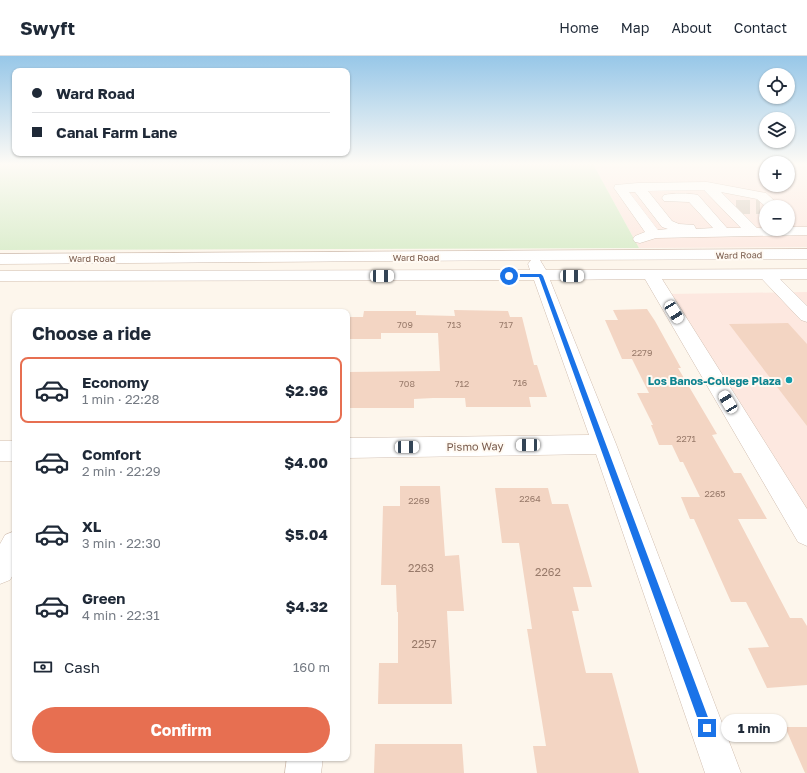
<!DOCTYPE html>
<meta charset="utf-8">
<style>
:root{--surface:#fff;--page:#f6f6f7;--text:#1f2937;--muted:#747a83;--line:#e0e1e3;--accent:#e76f51}
body{margin:0;font-family:"Golos Text",sans-serif;background:var(--page);color:var(--text);height:100vh;display:flex;flex-direction:column;font-size:15px;white-space:nowrap}
*{box-sizing:border-box;margin:0}
p{font-size:13px;color:var(--muted)}
.icon{flex:none;width:22px;height:22px;fill:none;stroke:currentColor;stroke-width:2;stroke-linecap:round;stroke-linejoin:round}
.map{position:relative;flex:1;overflow:hidden}
.side{position:absolute;left:12px;top:253px;width:338px;height:452px;display:flex;flex-direction:column;background:var(--surface);border-radius:8px;box-shadow:0 1px 3px #0004}
.side>*{flex:none}
.banner{position:absolute;left:12px;top:12px;width:338px;height:88px;border-radius:8px;box-shadow:0 1px 3px #0004;display:grid;align-content:center;height:88px;padding:0 20px;background:var(--surface)}
.fabs{position:absolute;left:759px;top:12px;display:grid;gap:8px}
.fabs a{display:grid;place-items:center;width:36px;height:36px;border-radius:50%;background:var(--surface);box-shadow:0 1px 3px #0004;font-size:20px}
.end{position:absolute;width:18px;height:18px;margin:-9px;border:5px solid #1a73e8;background:#fff;box-shadow:0 0 0 2px #fff}
.from{border-radius:50%}
.bubble{position:absolute;height:28px;border-radius:14px;background:var(--surface);box-shadow:0 1px 3px #0004;font-size:13px;font-weight:700;line-height:28px;text-align:center}
.car{position:absolute;width:12px;height:24px;margin:-12px -6px;border-radius:5px;box-shadow:0 0 3px 1px #0007;background:linear-gradient(#fff 24%,#345 0 40%,#fff 0 76%,#345 0 86%,#fff 0)}
.banner b{display:flex;align-items:center;gap:14px;height:38px;font-size:15px}
.banner b+b{border-top:1px solid var(--line)}
.banner i{width:10px;height:10px;background:var(--text)}
ul{padding:0;list-style:none}
li{display:flex;align-items:center;gap:12px;height:66px;margin:0 8px 6px;padding:0 12px;border:2px solid transparent;border-radius:8px}
li div{flex:1}
li b{display:block;font-size:15px}
li em{font-style:normal;font-weight:700}
li.selected{border-color:var(--accent)}
li>.icon{width:36px;height:36px;stroke-width:1.5}
h2{padding:0 20px;font-size:18px;line-height:48px}
.pay{display:flex;align-items:center;gap:10px;height:44px;padding:0 20px;font-size:15px}
.pay p{margin-inline-start:auto}
.action{display:flex;gap:8px;margin-top:auto;padding:8px 20px}
.action a{flex:1;height:46px;border-radius:24px;background:var(--accent);color:#fff;font-size:16px;font-weight:700;line-height:46px;text-align:center}
header{display:flex;align-items:center;gap:24px;box-sizing:border-box;height:56px;padding:0 20px;background:var(--surface);border-bottom:1px solid var(--line)}
header strong{font-size:19px}
nav{display:flex;gap:22px;margin-inline-start:auto;font-size:14px}
.map>svg:first-child{display:block}
.commercial{fill:#fde8e0;fill-rule:evenodd}
.green{fill:#d8ecc9}
.building{fill:#f3d5c3}
.lines{fill:none;stroke-linecap:round;stroke-linejoin:round}
.minor-tunnel{stroke:#dcd0c4;stroke-width:14;stroke-dasharray:14 6;stroke-linecap:butt}
.minor-casing{stroke:#d1beb0;stroke-width:1}
.minor{fill:#fff;fill-rule:evenodd}
.route{fill:#1a73e8}
.culture-dot{fill:#0f9aa8;stroke:#fffaf3;stroke-width:1.5}
.labels{text-anchor:middle;dominant-baseline:central;stroke-width:4;stroke-linejoin:round;paint-order:stroke}
.far-street-label{font-size:9px;fill:#7a5c4d;stroke:#fffaf3}
.number-label{font-size:9px;fill:#987a6a}
.culture-label{font-size:11px;font-weight:bold;fill:#0d838f;stroke:#fffaf3;text-anchor:end}
.street-label{font-size:11px;fill:#7a5c4d;stroke:#fffaf3}
.near-number-label{font-size:11px;fill:#987a6a}
</style>
<header>
<strong>Swyft</strong>
<nav><a>Home</a><a>Map</a><a>About</a><a>Contact</a></nav>
</header>
<div class="map">
<svg width="807" height="717" viewBox="0 0 807 717">
<rect width="100%" height="100%" fill="#fdf6ec"/>
<!-- commercial -->
<path class="commercial" d="M593 108H766V129H788V108H807V191L639 192ZM766 151H788V173H766Z
M807 236V462L668 238Z"/>
<!-- green -->
<path class="green" d="M0 108H593L639 192 0 194Z"/>
<!-- building -->
<path class="building" d="M647 253 655 265 681 312H678L717 378 712 379 734 417H741L767 463H738L790 562H802L807 570V629L767 632 748 592 769 591 746 546H731L694 463H690L681 441H700L683 406H680L672 389H659L651 369H653L637 337H649L632 303H622L605 264H618L613 254Z
M454 254 508 255 510 261H522L534 309H537L547 341H529L531 351H466L465 342H433L414 343V352H347V316L440 315 438 277H381V283H347V261H363L364 255H416V259L455 260Z
M788 267 807 288V370L729 268Z
M400 430H440L445 500 459 499 464 555H447L452 648H378L379 607H398V556H397L396 529H381L383 450H400Z
M495 432H548L552 448H568L592 531H573L579 555H572L586 617H612L639 717H537L533 690H546L527 573H532L519 487H502Z
M785 671H807V717H805Z
M375 688H462L464 717H374Z"/>
<g class="lines">
<!-- minor-tunnel -->
<path class="minor-tunnel" d="M736 151H760"/>
<!-- minor casing -->
<g class="minor-casing">
<path id="minor" d="M707 126 766 137 781 151H766L757 143 721 136 757 172 788 173V171H807V179L656 182 640 187 635 186 633 183 635 180 645 176 614 132 615 129 638 127ZM704 134 741 172H727L698 139C688 137 674 137 664 139L662 142 664 145 689 146 713 172 696 173 694 169 679 168 672 165 648 135ZM629 136H635L662 171 668 173 658 174Z
M807 193V203L540 204 546 214 807 213V223H780L807 250V266L801 264 762 223H662L807 453V490L798 486 645 223 550 224 616 388 741 717H705L596 398 347 402V382L589 379 534 224 0 225V215L530 214 528 208 531 204 0 208V198Z
M0 385H15V405H0Z
M15 475V515L10 524 0 528V488L5 479Z
M287 702H323L321 717H285Z"/>
</g>
<!-- minor -->
<use href="#minor" class="minor"/>
</g>
<!-- sky -->
<linearGradient id="sky" x2="0" y2="1"><stop stop-color="#97c7e8"/><stop offset="0.52" stop-color="#fefbf6"/><stop offset="1" stop-color="#fefbf6" stop-opacity="0"/></linearGradient>
<rect width="807" height="208" fill="url(#sky)"/>
<!-- route -->
<path class="route" d="M541 218 543 220 712 672 710 676 707 677 703 676 701 672 539 221H509L506 220 509 218Z"/>
<!-- markers -->
<circle class="culture-dot" cx="789" cy="324" r="4"/>
<g class="labels">
<!-- far-street labels -->
<g class="far-street-label">
<text transform="translate(739 199) rotate(-1)">Ward Road</text>
<text x="416" y="201">Ward Road</text>
<text x="92" y="202">Ward Road</text>
</g>
<!-- number labels -->
<g class="number-label">
<text x="405" y="268">709</text>
<text x="454" y="268">713</text>
<text x="506" y="268">717</text>
<text x="642" y="296">2279</text>
<text x="520" y="326">716</text>
<text x="407" y="327">708</text>
<text x="462" y="327">712</text>
<text x="686" y="382">2271</text>
<text x="715" y="437">2265</text>
<text x="530" y="442">2264</text>
<text x="419" y="444">2269</text>
</g>
<!-- culture labels -->
<g class="culture-label">
<text x="781" y="324">Los Banos-College Plaza</text>
</g>
<!-- street labels -->
<g class="street-label">
<text transform="translate(475 390) rotate(-1)">Pismo Way</text>
</g>
<!-- near-number labels -->
<g class="near-number-label">
<text x="421" y="511">2263</text>
<text x="548" y="515">2262</text>
<text x="424" y="587">2257</text>
</g>
</g>
</svg>
<div class="fabs">
<a><svg class="icon" aria-label="locate" viewBox="0 0 24 24"><circle cx="12" cy="12" r="6"/><path d="M12 2v4M12 18v4M2 12h4M18 12h4"/></svg></a>
<a><svg class="icon" aria-label="layers" viewBox="0 0 24 24"><path d="M12 4l9 5-9 5-9-5zM3 14l9 5 9-5"/></svg></a>
<a>+</a>
<a>−</a>
</div>
<i class="end from" style="left:509px;top:220px"></i>
<i class="end" style="left:707px;top:672px"></i>
<div class="bubble" style="left:721px;top:658px;width:66px">1 min</div>
<i class="car" style="left:382px;top:220px;rotate:90deg"></i>
<i class="car" style="left:572px;top:220px;rotate:90deg"></i>
<i class="car" style="left:674px;top:256px;rotate:148deg"></i>
<i class="car" style="left:728px;top:346px;rotate:329deg"></i>
<i class="car" style="left:528px;top:389px;rotate:269deg"></i>
<i class="car" style="left:407px;top:391px;rotate:89deg"></i>
<div class="banner">
<b><i class="from"></i>Ward Road</b>
<b><i></i>Canal Farm Lane</b>
</div>
<section class="side">
<h2>Choose a ride</h2>
<ul>
<li class="selected"><svg class="icon" aria-label="car" viewBox="0 0 24 24"><path d="M5 17H2v-5l4-1 3-4h7l3 4 3 1v5h-3M9 17h6M6 11h13"/><circle cx="7" cy="17" r="2"/><circle cx="17" cy="17" r="2"/></svg><div><b>Economy</b><p>1 min · 22:28</p></div><em>$2.96</em></li>
<li><svg class="icon" aria-label="car" viewBox="0 0 24 24"><path d="M5 17H2v-5l4-1 3-4h7l3 4 3 1v5h-3M9 17h6M6 11h13"/><circle cx="7" cy="17" r="2"/><circle cx="17" cy="17" r="2"/></svg><div><b>Comfort</b><p>2 min · 22:29</p></div><em>$4.00</em></li>
<li><svg class="icon" aria-label="car" viewBox="0 0 24 24"><path d="M5 17H2v-5l4-1 3-4h7l3 4 3 1v5h-3M9 17h6M6 11h13"/><circle cx="7" cy="17" r="2"/><circle cx="17" cy="17" r="2"/></svg><div><b>XL</b><p>3 min · 22:30</p></div><em>$5.04</em></li>
<li><svg class="icon" aria-label="car" viewBox="0 0 24 24"><path d="M5 17H2v-5l4-1 3-4h7l3 4 3 1v5h-3M9 17h6M6 11h13"/><circle cx="7" cy="17" r="2"/><circle cx="17" cy="17" r="2"/></svg><div><b>Green</b><p>4 min · 22:31</p></div><em>$4.32</em></li>
</ul>
<div class="pay"><svg class="icon" aria-label="cash" viewBox="0 0 24 24"><path d="M3 7h18v10H3z"/><circle cx="12" cy="12" r="2"/></svg>Cash<p>160 m</p></div>
<div class="action"><a>Confirm</a></div>
</section>
</div>
